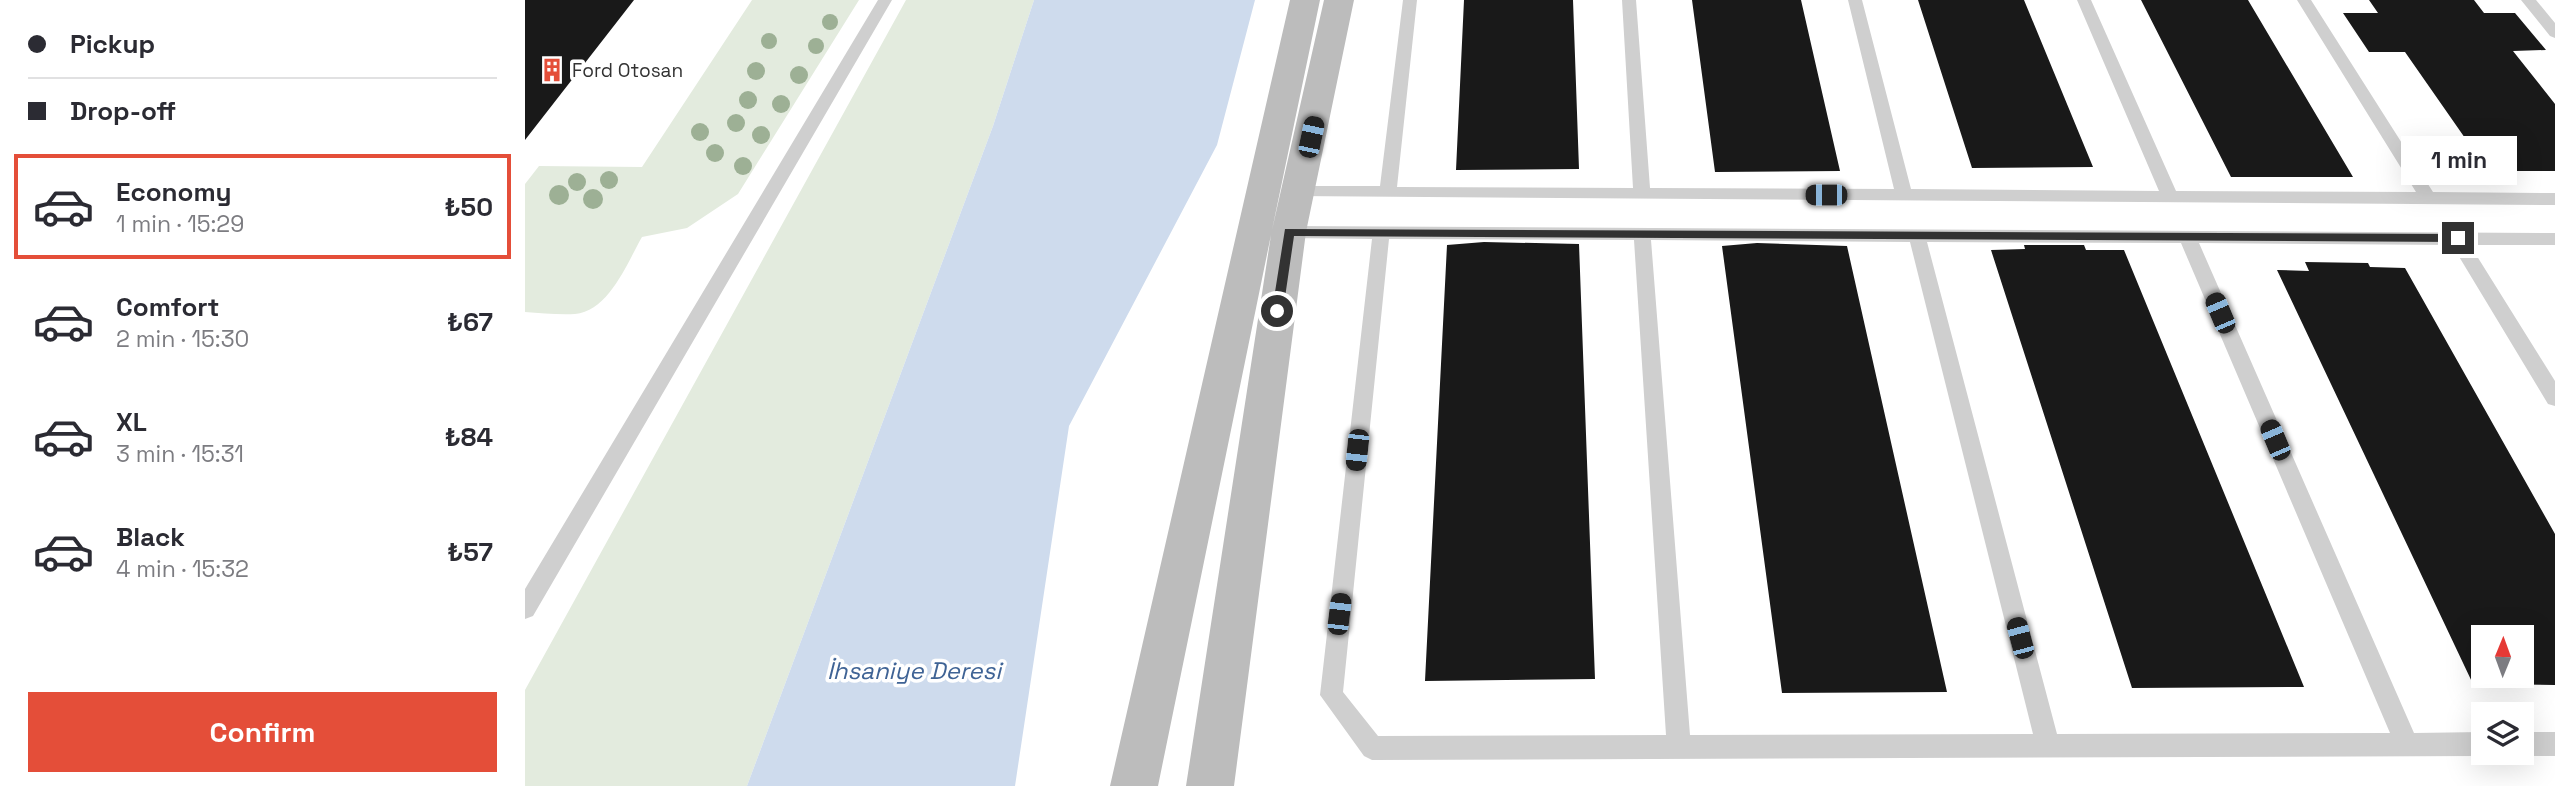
<!DOCTYPE html>
<meta charset="utf-8">
<style>
:root{--surface:#fff;--page:#f7f7f7;--text:#2b2b33;--muted:#7c7c81;--line:#e1e1e2;--accent:#e44e39}
body{margin:0;font-family:"Space Grotesk",sans-serif;background:var(--page);color:var(--text);height:100vh;display:flex;flex-direction:column;font-size:26px;white-space:nowrap}
*{box-sizing:border-box;margin:0}
p{font-size:23px;color:var(--muted)}
.icon{flex:none;width:38px;height:38px;fill:none;stroke:currentColor;stroke-width:2;stroke-linecap:round;stroke-linejoin:round}
.map{position:relative;flex:1;overflow:hidden}
.sheet{display:flex;flex-direction:column;background:var(--surface);width:525px}
.sheet>*{flex:none}
.top-card{display:grid;align-content:center;height:154px;padding:0 28px;background:var(--surface)}
.needle{width:46px;rotate:1deg}
.controls{position:absolute;left:1946px;top:625px;display:grid;gap:14px}
.controls a{display:grid;place-items:center;width:63px;height:63px;border-radius:0px;background:var(--surface);box-shadow:0 7px 28px #0002;font-size:35px}
.end{position:absolute;width:32px;height:32px;margin:-16px;border:9px solid #323232;background:#fff;box-shadow:0 0 0 4px #fff}
.from{border-radius:50%}
.bubble{position:absolute;height:49px;border-radius:0px;background:var(--surface);box-shadow:0 7px 28px #0002;font-size:23px;font-weight:600;line-height:49px;text-align:center}
.car{position:absolute;width:21px;height:42px;margin:-21px -10px;border-radius:9px;box-shadow:0 0 5px 2px #0007;background:linear-gradient(#222 24%,#8ab4d8 0 40%,#222 0 76%,#8ab4d8 0 86%,#222 0)}
.top-card b{display:flex;align-items:center;gap:24px;height:66px;font-size:26px}
.top-card b+b{border-top:2px solid var(--line)}
.top-card i{width:18px;height:18px;background:var(--text)}
ul{padding:0;list-style:none}
li{display:flex;align-items:center;gap:21px;height:105px;margin:0 14px 10px;padding:0 14px;border:4px solid transparent;border-radius:0px}
li div{flex:1}
li b{display:block;font-size:26px}
li em{font-style:normal;font-weight:600}
li.active{border-color:var(--accent)}
li>.icon{width:63px;height:63px;stroke-width:1.5}
.cta{display:flex;gap:14px;margin-top:auto;padding:14px 28px}
.cta a{flex:1;height:80px;border-radius:0px;background:var(--accent);color:#fff;font-size:28px;font-weight:600;line-height:80px;text-align:center}
main{display:flex;flex:1;min-height:0}
.map>svg:first-child{display:block}
.green{fill:#e3ebde}
.water{fill:#cedbed}
.building{fill:#191919;fill-rule:evenodd}
.lines{fill:none;stroke-linecap:round;stroke-linejoin:round}
.lane{fill:#cfcfcf;fill-rule:evenodd}
.secondary{fill:#bcbcbc;fill-rule:evenodd}
.tree{fill:#9db095}
.route{fill:#323232}
.labels{text-anchor:middle;dominant-baseline:central;stroke-width:7;stroke-linejoin:round;paint-order:stroke}
.far-poi-label{font-size:19px;fill:#323232;stroke:#fff;text-anchor:start}
.water-label{font-size:24px;font-style:italic;fill:#3f6395;stroke:#fff}
</style>
<main>
<section class="sheet">
<div class="top-card">
<b><i class="from"></i>Pickup</b>
<b><i></i>Drop-off</b>
</div>
<ul>
<li class="active"><svg class="icon" aria-label="car" viewBox="0 0 24 24"><path d="M5 17H2v-5l4-1 3-4h7l3 4 3 1v5h-3M9 17h6M6 11h13"/><circle cx="7" cy="17" r="2"/><circle cx="17" cy="17" r="2"/></svg><div><b>Economy</b><p>1 min · 15:29</p></div><em>₺50</em></li>
<li><svg class="icon" aria-label="car" viewBox="0 0 24 24"><path d="M5 17H2v-5l4-1 3-4h7l3 4 3 1v5h-3M9 17h6M6 11h13"/><circle cx="7" cy="17" r="2"/><circle cx="17" cy="17" r="2"/></svg><div><b>Comfort</b><p>2 min · 15:30</p></div><em>₺67</em></li>
<li><svg class="icon" aria-label="car" viewBox="0 0 24 24"><path d="M5 17H2v-5l4-1 3-4h7l3 4 3 1v5h-3M9 17h6M6 11h13"/><circle cx="7" cy="17" r="2"/><circle cx="17" cy="17" r="2"/></svg><div><b>XL</b><p>3 min · 15:31</p></div><em>₺84</em></li>
<li><svg class="icon" aria-label="car" viewBox="0 0 24 24"><path d="M5 17H2v-5l4-1 3-4h7l3 4 3 1v5h-3M9 17h6M6 11h13"/><circle cx="7" cy="17" r="2"/><circle cx="17" cy="17" r="2"/></svg><div><b>Black</b><p>4 min · 15:32</p></div><em>₺57</em></li>
</ul>
<div class="cta"><a>Confirm</a></div>
</section>
<div class="map">
<svg width="2030" height="786" viewBox="0 0 2030 786">
<rect width="100%" height="100%" fill="#fff"/>
<!-- green -->
<path class="green" d="M227 0H334L213 194 162 228 117 237C102 263 84 311 50 314 34 315 16 313 0 312V184L14 166 117 167Z
M381 0H509L468 126 222 786H0V690Z"/>
<!-- water -->
<path class="water" d="M509 0H730L692 145 544 426 490 786H222L468 126Z"/>
<!-- building -->
<path class="building" d="M0 0H109L0 140Z
M939 0H1048L1054 169 931 170Z
M1167 0H1276L1315 171 1190 172Z
M1393 0H1499L1568 167 1447 168Z
M1616 0H1723L1828 177H1706Z
M1844 0H1949L1959 13H1990L2021 50 1988 51 2030 104V171H1963L1880 52H1844L1818 13H1853Z
M959 242 1054 244 1070 679 900 681 922 245Z
M1232 243 1322 246 1422 692 1257 693 1197 246Z
M1499 245H1559L1561 250H1599L1779 687 1607 688 1466 250 1500 249Z
M1780 262 1843 263 1845 267 1880 268 2030 534V685L1948 684 1752 270 1784 271ZM1958 637H1997V676H1958Z"/>
<g class="lines">
<!-- lane -->
<path class="lane" d="M353 0H367L8 616 0 619V589Z
M878 0H892L872 187 1108 188 1097 0H1111L1125 188 1369 189 1323 0H1337L1386 189 1634 191 1552 0H1566L1651 191 1891 192 1772 0H1786L1908 192 2030 193V205L769 196 767 192 769 188 775 186H855Z
M1996 0H2011L2030 23V38L2025 36Z
M764 226 2030 233V245H1945L2030 381V406L2023 404 1927 245 1674 243 1889 733 1958 732V752H1966L1958 756 847 760 839 756 795 695 847 239 764 238 755 232ZM864 239 1109 240 1141 735 853 736 818 692ZM1126 240 1385 242 1508 734 1165 735ZM1402 242 1656 243 1865 733 1532 734Z
M1997 732H2030V756H1997L1989 752H1997Z"/>
<!-- secondary -->
<path class="secondary" d="M765 0H795L747 230 799 0H829L781 232 709 786H661L746 235 633 786H585Z"/>
</g>
<!-- trees -->
<g class="tree">
<circle cx="305" cy="22" r="8"/>
<circle cx="244" cy="41" r="8"/>
<circle cx="291" cy="46" r="8"/>
<circle cx="231" cy="71" r="9"/>
<circle cx="274" cy="75" r="9"/>
<circle cx="223" cy="100" r="9"/>
<circle cx="256" cy="104" r="9"/>
<circle cx="211" cy="123" r="9"/>
<circle cx="175" cy="132" r="9"/>
<circle cx="236" cy="135" r="9"/>
<circle cx="190" cy="153" r="9"/>
<circle cx="218" cy="166" r="9"/>
<circle cx="84" cy="180" r="9"/>
<circle cx="52" cy="182" r="9"/>
<circle cx="34" cy="195" r="10"/>
<circle cx="68" cy="199" r="10"/>
</g>
<!-- route -->
<path class="route" d="M760 229 1933 234 1938 238 1933 242 769 236 758 311 752 316 747 311Z"/>
<!-- icons -->
<defs>
<g id="building-bare" transform="scale(1.89)"><path d="M-4-6H4V6H1V3H-1V6H-4ZM-2.5-4.3h1.7v1.8h-1.7ZM.8-4.3h1.7v1.8H.8ZM-2.5-1h1.7V.8h-1.7ZM.8-1h1.7V.8H.8Z" fill="#e44e39" stroke="#fff" stroke-width="2.5" paint-order="stroke"/></g>
</defs>
<g fill-rule="evenodd">
<use href="#building-bare" x="27" y="70"/>
</g>
<g class="labels">
<!-- far-poi labels -->
<g class="far-poi-label">
<text x="47" y="70">Ford Otosan</text>
</g>
<!-- water labels -->
<g class="water-label">
<text x="389" y="670">İhsaniye Deresi</text>
</g>
</g>
</svg>
<div class="controls">
<a><svg class="needle" viewBox="-14 -14 28 28"><path d="M0-13l5 13h-10z" fill="#e53935"/><path d="M0 13l5-13h-10z" fill="#7c7c81"/></svg></a>
<a><svg class="icon" aria-label="layers" viewBox="0 0 24 24"><path d="M12 4l9 5-9 5-9-5zM3 14l9 5 9-5"/></svg></a>
</div>
<i class="end from" style="left:752px;top:311px"></i>
<i class="end" style="left:1933px;top:238px"></i>
<div class="bubble" style="left:1876px;top:136px;width:116px">1 min</div>
<i class="car" style="left:786px;top:137px;rotate:12deg"></i>
<i class="car" style="left:1301px;top:195px;rotate:270deg"></i>
<i class="car" style="left:1695px;top:313px;rotate:337deg"></i>
<i class="car" style="left:1750px;top:440px;rotate:337deg"></i>
<i class="car" style="left:832px;top:450px;rotate:186deg"></i>
<i class="car" style="left:814px;top:614px;rotate:7deg"></i>
<i class="car" style="left:1495px;top:638px;rotate:345deg"></i>
</div>
</main>
